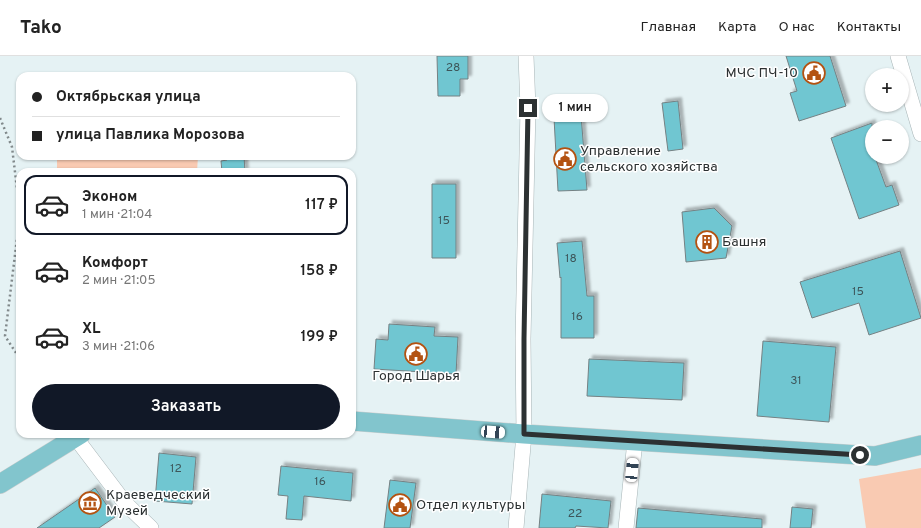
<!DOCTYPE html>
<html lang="ru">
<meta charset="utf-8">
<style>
:root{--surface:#fff;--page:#f6f6f6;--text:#222;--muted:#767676;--line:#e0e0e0;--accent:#111827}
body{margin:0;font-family:Overpass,sans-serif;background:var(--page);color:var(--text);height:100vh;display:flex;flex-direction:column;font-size:15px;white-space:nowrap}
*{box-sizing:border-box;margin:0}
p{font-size:13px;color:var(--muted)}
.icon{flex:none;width:22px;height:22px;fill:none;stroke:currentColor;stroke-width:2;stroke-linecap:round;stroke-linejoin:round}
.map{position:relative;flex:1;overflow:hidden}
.drawer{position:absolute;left:16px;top:112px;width:340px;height:270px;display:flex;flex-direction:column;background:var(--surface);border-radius:12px;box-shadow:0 1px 3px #0004}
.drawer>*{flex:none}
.hud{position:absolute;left:16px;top:16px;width:340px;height:88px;border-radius:12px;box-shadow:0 1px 3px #0004;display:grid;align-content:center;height:88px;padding:0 16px;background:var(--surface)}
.buttons{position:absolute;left:865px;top:12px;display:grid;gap:8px}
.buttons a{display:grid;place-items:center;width:44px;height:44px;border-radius:50%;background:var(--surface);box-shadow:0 1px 3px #0004;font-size:20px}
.end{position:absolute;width:18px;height:18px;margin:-9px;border:5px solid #2c3132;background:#fff;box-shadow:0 0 0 2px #fff}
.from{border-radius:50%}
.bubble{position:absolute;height:28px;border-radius:14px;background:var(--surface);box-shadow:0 1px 3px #0004;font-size:13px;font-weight:600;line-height:28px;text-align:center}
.car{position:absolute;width:12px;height:24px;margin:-12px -6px;border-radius:5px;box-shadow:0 0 3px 1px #0007;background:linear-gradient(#fff 24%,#345 0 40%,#fff 0 76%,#345 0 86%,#fff 0)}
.hud b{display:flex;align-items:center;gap:14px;height:38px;font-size:15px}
.hud b+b{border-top:1px solid var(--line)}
.hud i{width:10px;height:10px;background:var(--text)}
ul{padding:7px 0 0;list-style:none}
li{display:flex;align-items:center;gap:12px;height:60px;margin:0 8px 6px;padding:0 8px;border:2px solid transparent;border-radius:12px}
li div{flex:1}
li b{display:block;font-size:15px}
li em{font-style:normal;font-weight:600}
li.on{border-color:var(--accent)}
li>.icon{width:36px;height:36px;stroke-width:1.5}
.cta{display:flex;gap:8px;margin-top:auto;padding:8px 16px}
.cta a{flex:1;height:46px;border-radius:24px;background:var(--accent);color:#fff;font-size:16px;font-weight:600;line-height:46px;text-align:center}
header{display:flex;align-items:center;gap:24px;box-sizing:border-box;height:56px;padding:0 20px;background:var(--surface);border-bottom:1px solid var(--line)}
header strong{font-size:19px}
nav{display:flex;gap:22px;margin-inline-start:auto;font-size:14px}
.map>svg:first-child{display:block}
.green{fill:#f9cab2}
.building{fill:#6fc6d1;stroke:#758183;filter:url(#shadow)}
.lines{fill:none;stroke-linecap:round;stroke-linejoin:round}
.minor-casing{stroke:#a8b5b7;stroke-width:16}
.major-casing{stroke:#cccece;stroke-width:20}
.path{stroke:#81898b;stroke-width:2.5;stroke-dasharray:2 3;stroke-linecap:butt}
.minor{stroke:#fff;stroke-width:15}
.major{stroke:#82c5cd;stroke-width:19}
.route{stroke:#2c3132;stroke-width:5}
.labels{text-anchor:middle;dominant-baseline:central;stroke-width:3;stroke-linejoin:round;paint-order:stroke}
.number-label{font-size:12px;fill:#3d565a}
.poi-label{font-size:14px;fill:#2c3132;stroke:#fff;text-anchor:start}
</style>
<header>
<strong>Tako</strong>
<nav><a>Главная</a><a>Карта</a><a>О нас</a><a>Контакты</a></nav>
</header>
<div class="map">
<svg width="921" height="472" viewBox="0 0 921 472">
<defs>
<filter id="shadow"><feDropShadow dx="3.5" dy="-3.5" stdDeviation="1" flood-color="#0004"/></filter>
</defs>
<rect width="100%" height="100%" fill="#e5f2f4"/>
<!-- green -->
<path class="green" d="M57 100H198L197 116H57Z
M921 412V472H866L859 423Z"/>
<!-- building -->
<path class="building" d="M437 0H468V23H460V40H438Z
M786 0H830L846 50 799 65 790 37 797 35Z
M678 45 683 93 668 95 662 47Z
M581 59 587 134 558 135 554 62Z
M872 67V101H875L886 131 892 129 899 149 859 163 831 82Z
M227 100H244L245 116H222L221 105 227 104Z
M432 128H456V202H432Z
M714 152 732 170 726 202 686 206 682 156Z
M582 185 587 240H594V282H561V221L560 222 557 187Z
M900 195 921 262 869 279 859 247 812 262 800 226Z
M389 268 435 271 434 280 458 281 456 318 374 313 376 283 388 284Z
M763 285 836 291 829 366 757 360Z
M589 303 684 307 682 344 587 340Z
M159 397 196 401 192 448 155 445Z
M281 410 353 417 351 445 304 440 302 464 286 463 288 440 278 439Z
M390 424 416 427 410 472H384Z
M95 432 115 461 99 472H37Z
M542 438 611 445 608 472 576 470 575 472H539Z
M792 451 813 453 811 472H790Z
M638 452 762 463V472H636Z"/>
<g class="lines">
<!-- minor casing -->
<g class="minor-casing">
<path id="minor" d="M898 0 921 78
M75 381 125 447 151 472
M516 472 524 378 523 283 528 52 526 0
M626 472 635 385"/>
</g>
<!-- major casing -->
<g class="major-casing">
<path id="major" d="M352 365 524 378 875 400 921 389
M0 428 81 378"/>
</g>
<!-- path -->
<path class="path" d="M0 62 12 91 20 158 5 280 20 303"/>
<!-- minor -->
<use href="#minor" class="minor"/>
<!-- major -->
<use href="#major" class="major"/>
</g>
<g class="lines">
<!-- route -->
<path class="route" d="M528 52 524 283V378L860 399"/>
</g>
<!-- icons -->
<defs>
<g id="civic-ring" transform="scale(1.15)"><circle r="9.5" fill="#fff" stroke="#b35211" stroke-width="1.5"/><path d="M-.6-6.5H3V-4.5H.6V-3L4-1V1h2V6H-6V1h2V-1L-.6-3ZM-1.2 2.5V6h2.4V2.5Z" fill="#b35211"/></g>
<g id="building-ring" transform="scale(1.15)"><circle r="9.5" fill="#fff" stroke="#b35211" stroke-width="1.5"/><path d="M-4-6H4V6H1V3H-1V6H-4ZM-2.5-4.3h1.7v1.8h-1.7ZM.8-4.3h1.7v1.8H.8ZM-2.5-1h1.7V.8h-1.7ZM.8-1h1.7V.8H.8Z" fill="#b35211"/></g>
<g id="museum-ring" transform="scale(1.15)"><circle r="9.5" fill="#fff" stroke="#b35211" stroke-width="1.5"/><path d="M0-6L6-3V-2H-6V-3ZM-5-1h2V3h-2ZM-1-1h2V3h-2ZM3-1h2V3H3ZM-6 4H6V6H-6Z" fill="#b35211"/></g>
</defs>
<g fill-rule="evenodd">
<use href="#civic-ring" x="814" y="17"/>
<use href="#civic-ring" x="565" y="103"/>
<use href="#building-ring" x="707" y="186"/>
<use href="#civic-ring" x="416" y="298"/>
<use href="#museum-ring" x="90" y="447"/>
<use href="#civic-ring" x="400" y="449"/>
</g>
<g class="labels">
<!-- number labels -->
<g class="number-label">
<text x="453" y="12">28</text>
<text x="444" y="165">15</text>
<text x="571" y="203">18</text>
<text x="858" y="236">15</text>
<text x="577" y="261">16</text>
<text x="796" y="325">31</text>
<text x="176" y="413">12</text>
<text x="320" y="426">16</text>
<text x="575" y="458">22</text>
</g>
<!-- poi labels -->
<g class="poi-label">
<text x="798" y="17" text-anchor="end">МЧС ПЧ-10</text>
<text x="580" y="95">Управление<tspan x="580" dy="16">сельского хозяйства</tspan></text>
<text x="722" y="186">Башня</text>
<text x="416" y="320" text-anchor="middle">Город Шарья</text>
<text x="106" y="439">Краеведческий<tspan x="106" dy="16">Музей</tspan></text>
<text x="416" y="449">Отдел культуры</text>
</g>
</g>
</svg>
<div class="buttons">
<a>+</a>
<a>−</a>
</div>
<i class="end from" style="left:860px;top:399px"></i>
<i class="end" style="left:528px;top:52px"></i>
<div class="bubble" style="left:542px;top:38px;width:66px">1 мин</div>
<i class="car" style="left:493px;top:376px;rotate:94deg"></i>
<i class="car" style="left:632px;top:414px;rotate:6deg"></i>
<div class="hud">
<b><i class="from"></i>Октябрьская улица</b>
<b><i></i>улица Павлика Морозова</b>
</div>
<section class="drawer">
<ul>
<li class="on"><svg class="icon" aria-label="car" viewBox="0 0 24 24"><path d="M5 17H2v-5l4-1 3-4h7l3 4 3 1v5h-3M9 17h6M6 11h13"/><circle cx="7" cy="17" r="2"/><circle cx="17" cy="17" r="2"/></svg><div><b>Эконом</b><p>1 мин · 21:04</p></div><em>117 ₽</em></li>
<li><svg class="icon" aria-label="car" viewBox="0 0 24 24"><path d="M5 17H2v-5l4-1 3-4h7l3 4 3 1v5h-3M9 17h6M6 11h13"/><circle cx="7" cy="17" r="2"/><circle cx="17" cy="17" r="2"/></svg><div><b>Комфорт</b><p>2 мин · 21:05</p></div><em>158 ₽</em></li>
<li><svg class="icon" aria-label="car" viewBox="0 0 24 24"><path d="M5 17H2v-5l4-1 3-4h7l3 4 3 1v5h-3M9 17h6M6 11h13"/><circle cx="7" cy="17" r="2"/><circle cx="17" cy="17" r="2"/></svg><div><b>XL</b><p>3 мин · 21:06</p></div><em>199 ₽</em></li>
</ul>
<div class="cta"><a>Заказать</a></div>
</section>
</div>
